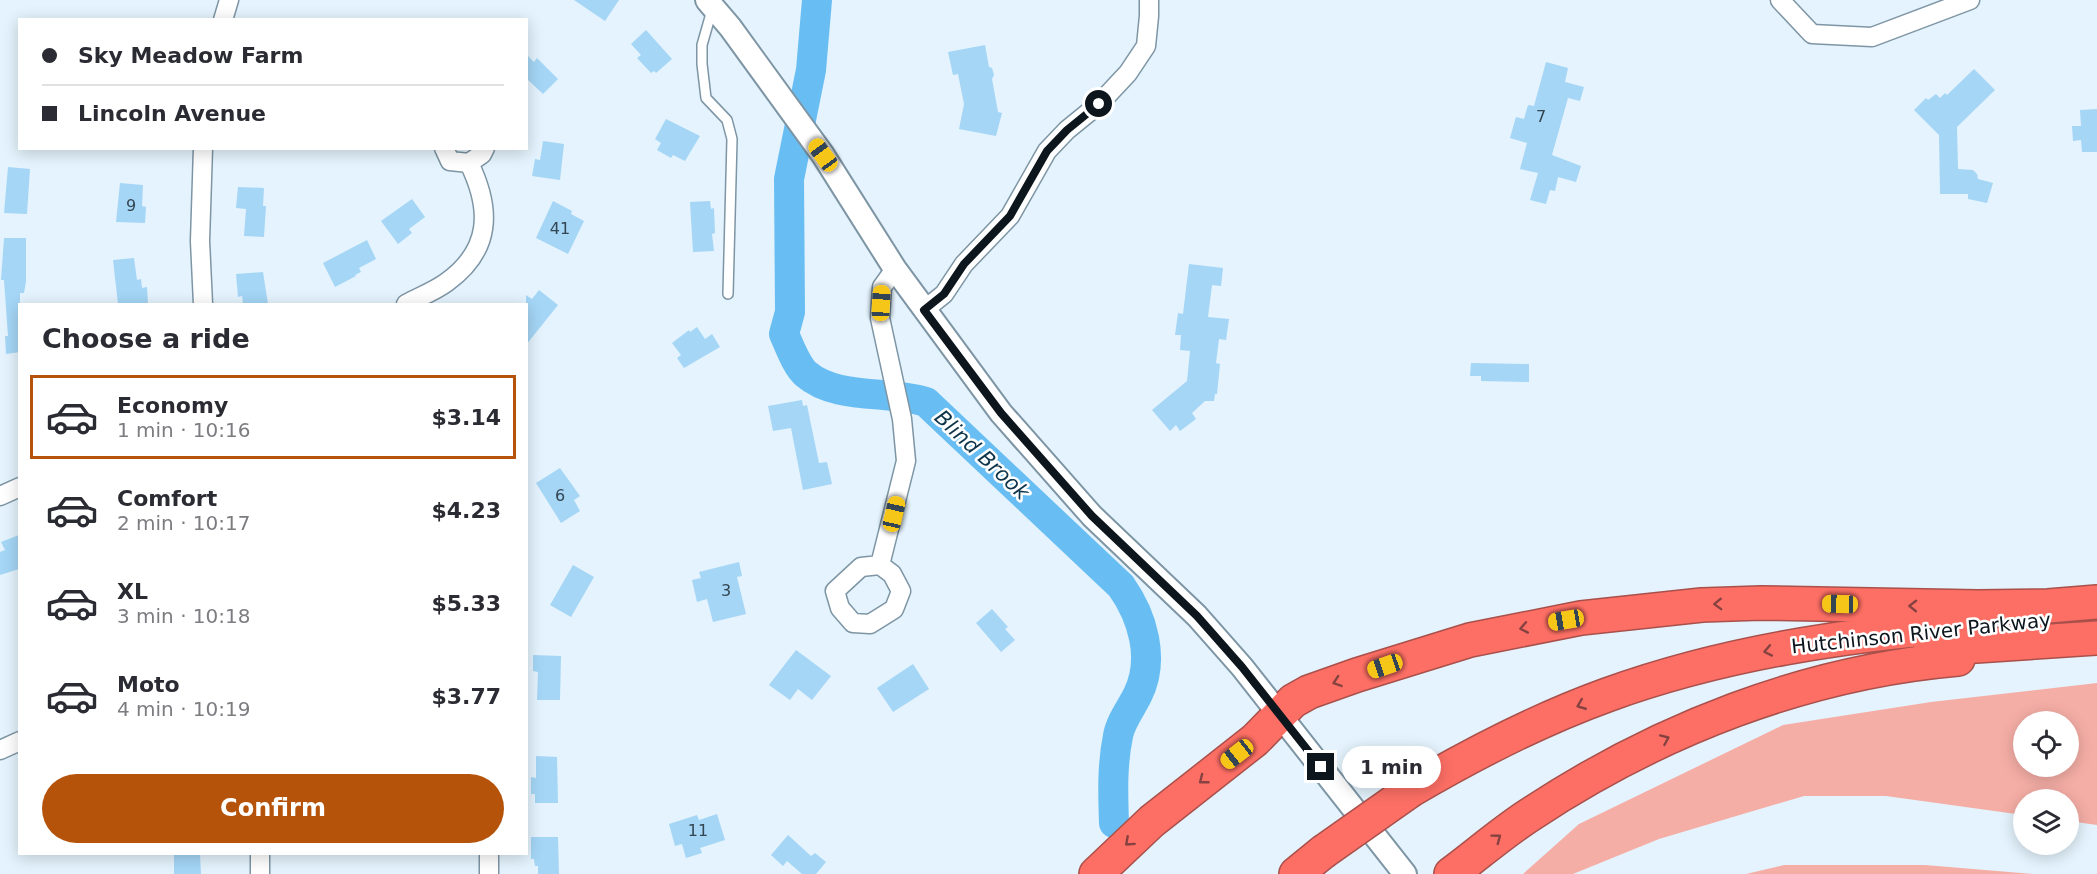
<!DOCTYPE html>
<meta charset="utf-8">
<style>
:root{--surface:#fff;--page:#f7f7f7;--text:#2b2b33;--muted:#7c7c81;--line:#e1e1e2;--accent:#b45309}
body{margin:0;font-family:"DejaVu Sans",sans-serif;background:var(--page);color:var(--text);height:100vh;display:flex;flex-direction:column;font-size:22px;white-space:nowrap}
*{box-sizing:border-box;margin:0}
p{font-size:20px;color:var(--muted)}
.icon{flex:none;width:33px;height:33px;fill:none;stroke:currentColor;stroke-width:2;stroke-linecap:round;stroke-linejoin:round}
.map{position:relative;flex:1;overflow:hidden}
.sheet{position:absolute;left:18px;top:303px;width:510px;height:552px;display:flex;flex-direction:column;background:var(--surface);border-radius:0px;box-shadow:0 3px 15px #0003}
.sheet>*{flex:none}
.banner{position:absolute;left:18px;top:18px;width:510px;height:132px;border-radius:0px;box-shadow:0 3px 15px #0003;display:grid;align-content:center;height:132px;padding:0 24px;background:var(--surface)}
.controls{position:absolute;left:2013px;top:711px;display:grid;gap:12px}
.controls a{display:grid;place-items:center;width:66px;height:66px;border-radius:50%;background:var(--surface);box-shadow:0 3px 15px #0003;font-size:30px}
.end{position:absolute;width:27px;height:27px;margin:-14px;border:8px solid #0d161c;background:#fff;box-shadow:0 0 0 3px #fff}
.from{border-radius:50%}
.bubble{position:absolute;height:42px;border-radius:21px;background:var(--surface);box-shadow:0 3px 15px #0003;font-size:20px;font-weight:700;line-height:42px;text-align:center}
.car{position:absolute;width:18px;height:36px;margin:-18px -9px;border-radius:8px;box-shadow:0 0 4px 2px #0007;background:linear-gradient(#f5c518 24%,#345 0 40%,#f5c518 0 76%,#345 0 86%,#f5c518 0)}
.banner b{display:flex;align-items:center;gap:21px;height:57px;font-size:22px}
.banner b+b{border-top:2px solid var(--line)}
.banner i{width:15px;height:15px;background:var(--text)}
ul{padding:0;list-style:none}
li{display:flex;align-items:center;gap:18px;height:84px;margin:0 12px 9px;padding:0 12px;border:3px solid transparent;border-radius:0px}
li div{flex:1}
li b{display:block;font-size:22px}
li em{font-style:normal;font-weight:700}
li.selected{border-color:var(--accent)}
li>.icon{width:54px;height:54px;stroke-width:1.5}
h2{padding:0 24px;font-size:27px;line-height:72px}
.primary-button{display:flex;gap:12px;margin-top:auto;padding:12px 24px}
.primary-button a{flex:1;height:69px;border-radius:36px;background:var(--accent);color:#fff;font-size:24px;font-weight:700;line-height:69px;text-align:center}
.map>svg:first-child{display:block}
.green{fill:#f5aea6;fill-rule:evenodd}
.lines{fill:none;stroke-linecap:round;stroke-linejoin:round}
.river{stroke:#68bef3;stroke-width:30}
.building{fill:#a5d6f6}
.service-casing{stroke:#7d95a4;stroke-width:12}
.minor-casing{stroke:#7d95a4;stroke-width:21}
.tertiary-casing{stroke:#7d95a4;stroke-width:26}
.motorway-casing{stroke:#a9504b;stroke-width:36}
.service{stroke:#fff;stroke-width:9}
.minor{stroke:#fff;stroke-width:18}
.tertiary{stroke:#fff;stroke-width:22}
.motorway{stroke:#fd6f65;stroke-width:33}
.motorway-bridge-casing{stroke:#a9504b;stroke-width:36;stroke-linecap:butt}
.motorway-bridge{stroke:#fd6f65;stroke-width:33}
.oneway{stroke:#854240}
.route{stroke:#0d161c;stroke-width:8}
.labels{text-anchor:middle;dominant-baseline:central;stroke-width:5;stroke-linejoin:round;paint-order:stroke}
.number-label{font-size:16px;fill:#334652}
.street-label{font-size:20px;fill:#0d161c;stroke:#fff}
.water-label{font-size:21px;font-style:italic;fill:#0e344a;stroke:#fff}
</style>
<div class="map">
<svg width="2097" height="874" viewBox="0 0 2097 874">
<rect width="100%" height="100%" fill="#e4f3fd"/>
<!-- green -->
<path class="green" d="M2097 683V825L2069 821 2068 800H2024L2023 815 1886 796H1804L1659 839 1573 874H1523L1579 824 1783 725 1931 702ZM2024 722H2068V766H2024Z
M1784 865H1925L2033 874H1746Z"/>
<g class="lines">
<!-- river -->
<path class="river" d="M817 0 811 70 789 179 790 312 784 334C790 347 796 365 806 374 836 400 888 390 926 402L1121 586C1143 617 1155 659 1138 694 1132 707 1120 722 1118 736 1112 765 1113 793 1114 823"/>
</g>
<!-- building -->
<path class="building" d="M574 0H619L605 21Z
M646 30 672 59 656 73 654 71 651 73 637 58 641 55 631 44Z
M985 45 989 67 992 68 994 75 992 79 998 112 1002 113 996 136 959 129 964 104 958 74 953 75 948 52Z
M526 54 534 62 537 58 558 79 543 94 526 78Z
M1546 62 1568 68 1565 82 1584 87 1580 101 1568 98 1552 155 1581 166 1576 182 1558 177 1555 191 1550 190 1546 204 1530 200 1538 173 1520 169 1527 143 1510 138 1516 117 1524 119 1528 105 1534 106Z
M1974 69 1995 90 1957 127 1958 169 1973 170 1977 174 1978 179 1993 183 1987 203 1968 199V194H1940L1939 135 1914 110 1926 98 1928 100 1936 94 1940 98 1945 93 1947 95Z
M2097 109V152H2082L2081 140 2073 141 2072 126H2081L2080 110Z
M666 119 700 136 685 161 673 155 671 158 657 150 661 143 655 139Z
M543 141 564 144 560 180 532 176 535 159 540 160Z
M8 167 30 169 27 214 4 213Z
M120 183 143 185 142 206 146 207 145 223 116 222Z
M238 187 264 188 263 206H266L264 237 244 236 246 209 236 208Z
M412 199 425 217 409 229 412 233 398 244 381 221Z
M553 201 572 211 571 214 584 221 568 254 536 238Z
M710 201 711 209 714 208 715 233 712 234 714 251 693 252 690 202Z
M4 238H26V282L24 293H20V352L6 354 5 336H8L4 280H1Z
M367 240 376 259 359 268 361 272 355 275 356 276 335 287 323 263Z
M134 258 137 280 141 279 142 288 147 287 148 304H118L113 260Z
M1189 264 1223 268 1221 286 1212 285 1208 317 1229 319 1226 340 1219 339 1216 363 1220 364 1217 394H1215L1214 401H1205L1192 413 1196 419 1180 431 1176 425 1170 431 1152 410 1187 381 1190 351 1180 350 1181 335H1175L1178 313 1183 314Z
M263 272 268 304H243L242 296 238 297 236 274Z
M539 290 558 305 526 345V295L532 299Z
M697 327 705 339 712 334 720 347 684 368 677 358 681 355 672 343 689 330 690 332Z
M1471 363 1529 364V382L1481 381V376H1470Z
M802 400 803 406 807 405 819 463 827 462 832 484 803 490 791 428 773 431 768 406Z
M560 468 580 496 574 500 580 511 561 523 536 483Z
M19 535V569L0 575V552L5 550 1 542Z
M739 562 742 576 737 577 746 614 713 622 707 599 697 602 692 580 701 578 699 572Z
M573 565 594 577 571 617 550 605Z
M992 609 1008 627 1005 629 1015 640 1001 652 976 623Z
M796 650 831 676 812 700 798 689 790 700 769 685Z
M533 655 561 656 560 700H537L538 672 533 671Z
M913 664 929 689 893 712 877 688Z
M536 756 557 757 558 803H535V794H531V777L536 778Z
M717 814 725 840 700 848 702 853 686 858 682 844 675 846 669 824 697 815 699 820Z
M788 835 811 856 815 853 826 862 816 874H802L787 861 783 866 771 855Z
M531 837H558L559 874H538V866H535L534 859H531Z
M174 854H200L201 874H174Z"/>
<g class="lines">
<!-- service casing -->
<g class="service-casing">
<path id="service" d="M712 10 702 45V64L706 98 727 120 732 139 728 294"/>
</g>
<!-- minor casing -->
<g class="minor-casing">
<path id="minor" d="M1780 0 1812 34 1872 37 1970 0
M223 20 229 0
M444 148 450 161 469 163 482 154 485 148
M203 304 200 241 203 148
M406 304C419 297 435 291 447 282 491 250 492 210 469 163
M924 310 944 294 964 264 1010 216 1047 151 1067 130 1099 104 1128 73 1146 46 1149 16V0
M0 496 20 487
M880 565 861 567 835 591 840 608 853 623 870 624 894 609 901 591 892 574 880 565 906 461 902 419 880 318 882 287 895 269
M0 750 20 741
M260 874V854
M489 874V854"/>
</g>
<!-- tertiary casing -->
<g class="tertiary-casing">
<path id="tertiary" d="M707 0 730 27 823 155 895 269 1001 413 1092 516 1197 616 1242 667 1405 874"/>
</g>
<!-- motorway casing -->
<g class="motorway-casing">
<path id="motorway" d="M1931 649 2097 638
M1411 790C1474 753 1538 720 1607 695 1723 653 1844 635 1967 625
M1096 874 1152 821 1255 740 1293 701 1309 692 1357 675 1470 640 1581 618 1702 605 1761 603 1978 607 2048 606 2097 602
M1296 874 1323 852
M1451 874C1478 854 1503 832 1531 814 1658 730 1806 672 1958 659"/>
</g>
<!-- service -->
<use href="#service" class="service"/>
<!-- minor -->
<use href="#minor" class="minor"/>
<!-- tertiary -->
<use href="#tertiary" class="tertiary"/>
<!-- motorway -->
<use href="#motorway" class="motorway"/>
<!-- motorway-bridge casing -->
<g class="motorway-bridge-casing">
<path id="motorway-bridge" d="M1323 852 1411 790"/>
</g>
<!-- motorway-bridge -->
<use href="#motorway-bridge" class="motorway-bridge"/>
</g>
<!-- one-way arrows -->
<defs><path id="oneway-chevron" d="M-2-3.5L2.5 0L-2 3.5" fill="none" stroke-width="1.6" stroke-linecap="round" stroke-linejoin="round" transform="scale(1.5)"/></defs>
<g class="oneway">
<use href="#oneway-chevron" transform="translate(1718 604) rotate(178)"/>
<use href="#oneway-chevron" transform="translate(1913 606) rotate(-179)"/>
<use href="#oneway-chevron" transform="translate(1524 628) rotate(169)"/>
<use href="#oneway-chevron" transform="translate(1768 651) rotate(169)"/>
<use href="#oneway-chevron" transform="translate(1337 682) rotate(161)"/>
<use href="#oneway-chevron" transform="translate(1581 705) rotate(158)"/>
<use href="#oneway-chevron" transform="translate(1665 739) rotate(-24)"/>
<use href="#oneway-chevron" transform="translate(1203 780) rotate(142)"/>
<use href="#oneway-chevron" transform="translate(1497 838) rotate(-37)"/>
<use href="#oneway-chevron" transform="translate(1129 842) rotate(138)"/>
</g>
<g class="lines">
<!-- route -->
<path class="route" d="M1099 104 1067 130 1047 151 1010 216 964 264 944 294 924 310 1001 413 1092 516 1197 616 1242 667 1321 767"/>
</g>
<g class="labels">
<!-- number labels -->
<g class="number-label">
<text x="1541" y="116">7</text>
<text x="131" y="205">9</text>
<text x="560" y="228">41</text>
<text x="560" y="495">6</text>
<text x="726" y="590">3</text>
<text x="698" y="830">11</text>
</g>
<!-- street labels -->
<g class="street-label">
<text transform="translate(1921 633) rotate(-6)">Hutchinson River Parkway</text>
</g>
<!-- water labels -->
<g class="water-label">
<text transform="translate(982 455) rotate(43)">Blind Brook</text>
</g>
</g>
</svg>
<div class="controls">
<a><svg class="icon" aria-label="locate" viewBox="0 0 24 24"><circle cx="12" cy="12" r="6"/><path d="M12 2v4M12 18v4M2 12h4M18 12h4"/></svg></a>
<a><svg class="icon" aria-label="layers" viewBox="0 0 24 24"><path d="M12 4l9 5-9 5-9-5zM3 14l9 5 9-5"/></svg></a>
</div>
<i class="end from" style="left:1099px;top:104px"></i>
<i class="end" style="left:1321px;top:767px"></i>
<div class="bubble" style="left:1342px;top:746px;width:99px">1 min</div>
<i class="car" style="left:823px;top:155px;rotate:324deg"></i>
<i class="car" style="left:881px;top:303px;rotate:3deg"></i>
<i class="car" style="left:894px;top:514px;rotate:13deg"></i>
<i class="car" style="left:1840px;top:604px;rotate:271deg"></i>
<i class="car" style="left:1566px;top:620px;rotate:260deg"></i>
<i class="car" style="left:1385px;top:666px;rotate:251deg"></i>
<i class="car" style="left:1237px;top:754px;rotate:232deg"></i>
<div class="banner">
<b><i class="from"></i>Sky Meadow Farm</b>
<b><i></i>Lincoln Avenue</b>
</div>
<section class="sheet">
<h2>Choose a ride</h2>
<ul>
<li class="selected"><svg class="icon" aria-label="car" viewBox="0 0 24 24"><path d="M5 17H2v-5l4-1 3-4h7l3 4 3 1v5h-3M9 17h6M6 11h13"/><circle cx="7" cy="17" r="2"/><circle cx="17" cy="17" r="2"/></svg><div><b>Economy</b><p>1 min · 10:16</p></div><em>$3.14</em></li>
<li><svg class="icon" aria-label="car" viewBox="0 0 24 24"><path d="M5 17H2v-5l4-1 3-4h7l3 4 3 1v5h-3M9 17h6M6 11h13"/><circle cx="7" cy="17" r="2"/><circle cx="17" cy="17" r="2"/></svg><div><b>Comfort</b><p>2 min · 10:17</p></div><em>$4.23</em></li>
<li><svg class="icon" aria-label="car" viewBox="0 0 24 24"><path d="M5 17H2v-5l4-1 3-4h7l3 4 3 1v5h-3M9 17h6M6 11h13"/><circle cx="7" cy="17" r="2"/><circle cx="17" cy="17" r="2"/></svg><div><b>XL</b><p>3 min · 10:18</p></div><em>$5.33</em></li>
<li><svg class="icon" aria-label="car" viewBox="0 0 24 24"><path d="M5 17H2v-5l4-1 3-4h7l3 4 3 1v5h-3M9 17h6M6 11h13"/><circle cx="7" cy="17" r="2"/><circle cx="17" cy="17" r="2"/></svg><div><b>Moto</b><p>4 min · 10:19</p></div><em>$3.77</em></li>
</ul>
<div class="primary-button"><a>Confirm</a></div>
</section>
</div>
